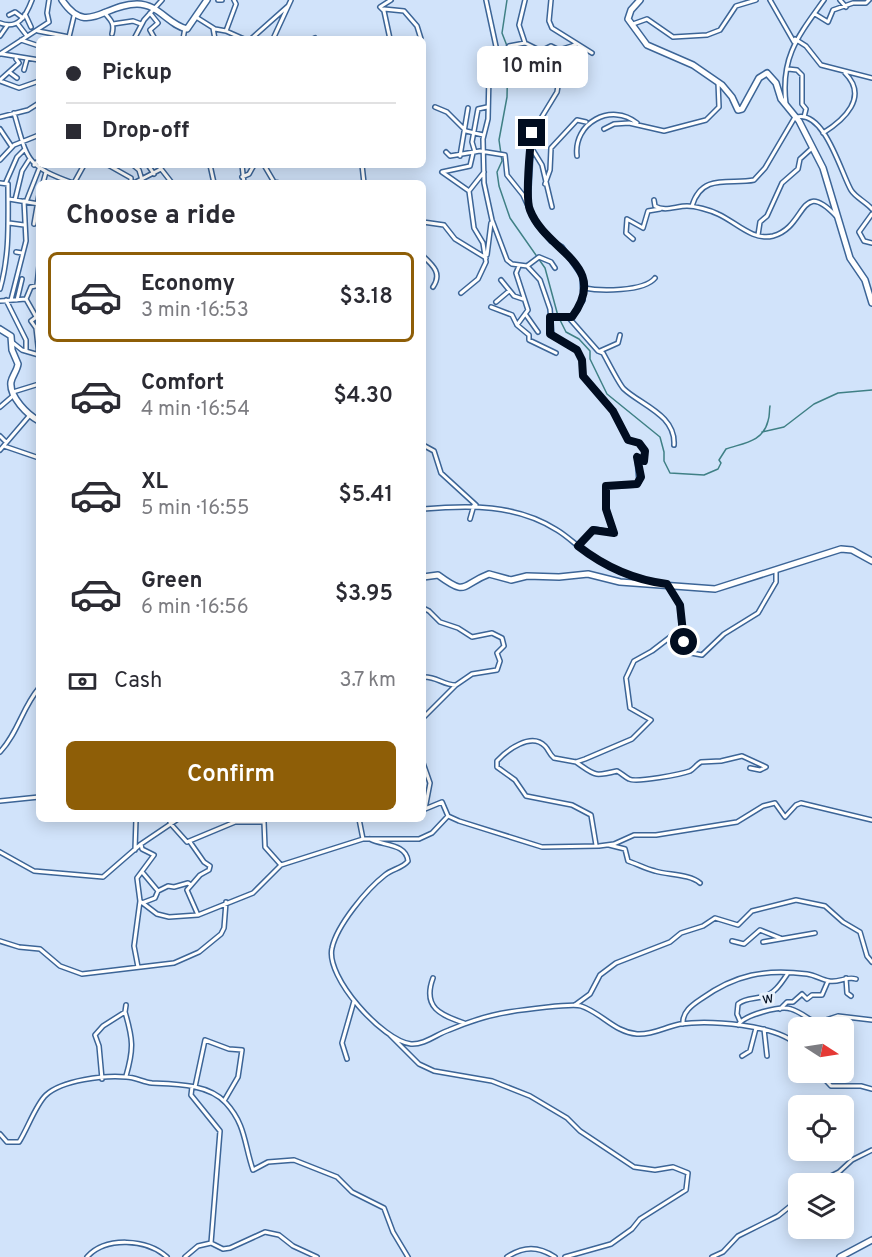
<!DOCTYPE html>
<meta charset="utf-8">
<style>
:root{--surface:#fff;--page:#f2f2f3;--text:#2b2b33;--muted:#7c7c81;--line:#e1e1e2;--accent:#8e5e07}
body{margin:0;font-family:Overpass,sans-serif;background:var(--page);color:var(--text);height:100vh;display:flex;flex-direction:column;font-size:22px;white-space:nowrap}
*{box-sizing:border-box;margin:0}
p{font-size:20px;color:var(--muted)}
.icon{flex:none;width:33px;height:33px;fill:none;stroke:currentColor;stroke-width:2;stroke-linecap:round;stroke-linejoin:round}
.map{position:relative;flex:1;overflow:hidden}
.details{position:absolute;left:36px;top:180px;width:390px;height:642px;display:flex;flex-direction:column;background:var(--surface);border-radius:9px;box-shadow:0 3px 15px #0003}
.details>*{flex:none}
.guide{position:absolute;left:36px;top:36px;width:390px;height:132px;border-radius:9px;box-shadow:0 3px 15px #0003;display:grid;align-content:center;height:132px;padding:0 30px;background:var(--surface)}
.needle{width:39px;rotate:102deg}
.fabs{position:absolute;left:788px;top:1017px;display:grid;gap:12px}
.fabs a{display:grid;place-items:center;width:66px;height:66px;border-radius:9px;background:var(--surface);box-shadow:0 3px 15px #0003;font-size:30px}
.end{position:absolute;width:27px;height:27px;margin:-14px;border:8px solid #010d20;background:#fff;box-shadow:0 0 0 3px #fff}
.from{border-radius:50%}
.bubble{position:absolute;height:42px;border-radius:9px;background:var(--surface);box-shadow:0 3px 15px #0003;font-size:20px;font-weight:600;line-height:42px;text-align:center}
.guide b{display:flex;align-items:center;gap:21px;height:57px;font-size:22px}
.guide b+b{border-top:2px solid var(--line)}
.guide i{width:15px;height:15px;background:var(--text)}
ul{padding:0;list-style:none}
li{display:flex;align-items:center;gap:18px;height:90px;margin:0 12px 9px;padding:0 18px;border:3px solid transparent;border-radius:9px}
li div{flex:1}
li b{display:block;font-size:22px}
li em{font-style:normal;font-weight:600}
li.current{border-color:var(--accent)}
li>.icon{width:54px;height:54px;stroke-width:1.5}
h2{padding:0 30px;font-size:27px;line-height:72px}
.pay{display:flex;align-items:center;gap:15px;height:66px;padding:0 30px;font-size:22px}
.pay p{margin-inline-start:auto}
.primary-button{display:flex;gap:12px;margin-top:auto;padding:12px 30px}
.primary-button a{flex:1;height:69px;border-radius:9px;background:var(--accent);color:#fff;font-size:24px;font-weight:600;line-height:69px;text-align:center}
.map>svg:first-child{display:block}
.lines{fill:none;stroke-linecap:round;stroke-linejoin:round}
.stream{stroke:#3f8085;stroke-width:1.5}
.street-casing{stroke:#3c6597;stroke-width:6}
.secondary-casing{stroke:#3c6597;stroke-width:8}
.street{stroke:#fff;stroke-width:3}
.secondary{stroke:#fff;stroke-width:5}
.route{stroke:#010d20;stroke-width:8}
.labels{text-anchor:middle;dominant-baseline:central;stroke-width:6;stroke-linejoin:round;paint-order:stroke}
.street-label{font-size:16px;fill:#010d20;stroke:#e6f0fb}
</style>
<div class="map">
<svg width="872" height="1257" viewBox="0 0 872 1257">
<rect width="100%" height="100%" fill="#d1e3fa"/>
<g class="lines">
<!-- stream -->
<path class="stream" d="M507 46 502 33 507 0
M508 50 507 97 499 140 502 161 497 172 499 186 510 218 545 268 558 316 566 332 579 339 590 351V359L607 394 660 437 664 452V461L670 473 704 475 718 469 721 463 719 460 726 449C743 443 763 442 768 421 770 416 769 411 770 406
M762 432 784 427 814 404 838 393 872 390"/>
<!-- street casing -->
<g class="street-casing">
<path id="street" d="M218 0H222
M486 0 497 51 489 74 488 119 483 139 484 183 492 220 507 260 512 264 527 266 540 280 550 309 552 336 577 350 582 360 583 376 613 411 628 440 639 443 645 450 644 461 637 457 639 482 635 485 606 486V509L614 533 594 529 578 546
M551 0 549 21 552 28 592 53
M770 0 794 42
M840 0 846 7
M384 9 404 11 417 26 421 39
M104 12C110 20 115 22 112 34
M150 13 158 23 150 30 155 39
M25 14 31 27
M815 14 828 22 833 10 853 3H866L869 0
M9 15 15 12 23 18
M196 17 215 29 226 31 236 4 234 0
M0 23C18 30 26 16 32 0
M17 23 27 36
M113 24 133 21 141 24
M633 24 647 19 673 37 707 35 720 30 736 6 756 0
M213 28 215 39
M38 31 69 37
M226 31 244 39
M0 36 7 26
M69 37 74 16
M134 39 144 20 162 0
M183 39 185 28
M251 39 288 6
M273 39 291 0
M313 39 315 38
M390 39 384 11 380 7 391 0
M795 39 806 46 821 65 872 78
M21 40 39 46
M525 43 519 25 525 0
M0 54 49 22 47 13 49 0
M2 54 39 60
M788 69 797 70 802 75V104L806 109 804 117
M24 70 27 59
M9 72 17 78
M491 72 509 46 525 43 541 51 551 46 559 50 572 46
M0 80 19 63 16 59
M0 81 19 88 39 81
M786 104C780 57 799 35 824 0
M435 107 447 112 466 131 483 135
M14 113C28 160 24 165 73 183
M0 117 28 110 39 103
M797 117C825 111 841 173 851 190 855 197 866 202 872 209
M0 129 12 147
M604 129 614 124 629 123 664 131 706 120 719 107 718 82
M823 133C844 120 869 97 845 73
M531 147 542 165 552 207
M446 152 450 156 480 151 505 155 507 175 523 195 536 223 551 241 562 247 582 276 583 300 572 317H550
M475 152 472 142 478 109 487 107
M460 156 468 108
M577 156C573 123 611 102 637 123
M0 160 14 145 39 135
M34 165 39 160
M108 165 131 178V183
M133 165 139 170 142 180
M148 165 154 174
M158 165 172 183
M210 165 214 183
M242 165 244 183
M264 165 274 182 279 183
M362 165 364 183
M242 177 249 174 254 165
M6 182 17 157 25 149
M0 183 8 184C8 220 10 254 0 289
M43 183 46 172
M74 183 84 165
M116 183H120
M134 183 161 169
M545 184 550 170 551 148 577 120 586 122
M469 191 442 172 470 166 473 153
M9 199 39 204
M15 200 22 171 29 160
M654 200 655 206C665 212 676 206 687 206 695 206 710 210 718 214 736 222 752 241 773 236 807 227 799 177 836 216
M26 202 39 169
M528 205 532 133 557 92 562 61 581 52 572 46 577 44
M692 206C702 172 732 185 754 180L765 168 795 117
M872 214 859 232 864 241 872 243
M423 222 444 225 455 239 486 258
M9 223 24 225
M34 224 39 195
M758 235 760 222 767 216 782 183 798 169 800 159 811 149
M633 239 626 233 627 219 643 228 648 211 660 209
M16 252 22 253
M487 255 491 223
M423 256C434 266 442 274 433 287
M527 266 539 257 551 262 555 268
M501 280 514 296 523 299
M37 285 39 266
M584 288C599 291 644 292 655 278
M461 293 478 279 486 262 483 243 474 228 469 191 484 172
M26 299 39 322
M6 300 26 340V351
M11 300 26 241 24 201
M17 300 22 279
M0 301 26 299 31 287 39 285
M496 302 509 291
M491 307 512 315 517 325 528 310 516 273 519 266
M526 315 538 332
M35 318 31 321 36 328 39 355
M569 318 598 351 603 353C606 358 620 386 624 389 641 405 676 415 674 445
M517 325 529 335V340L556 353
M12 342 22 350 39 355
M600 351 618 343 620 335
M13 392 39 384
M0 407 14 395
M0 436 6 442
M423 445 434 451 441 473 476 505
M4 446 39 458
M0 450 30 415
M423 509C469 505 516 504 557 530 567 536 576 545 586 552 604 566 626 575 648 582
M470 519 474 505
M668 586 680 605 682 636 691 653 702 655 724 634 758 613 776 582V571
M423 608 429 611 440 622 458 628 472 637 492 633 502 638 504 646 497 653 500 661 497 670 472 674 456 685
M423 677C436 676 443 685 456 685L423 718
M0 752C18 733 22 708 39 688
M576 762C595 775 593 777 617 771 621 773 625 777 629 779 636 783 682 774 690 771 694 769 697 764 701 762L721 761 742 756 766 767 760 770 750 768
M423 763 430 783 425 809 442 802 448 816 459 821 542 847 599 846 614 844 634 835H656L737 822 763 806 775 803 785 817 796 805 801 803 872 820
M0 801 39 797
M359 819 363 839H419L432 833 448 816
M264 822 265 847 281 865
M170 823 187 842 235 822H264
M370 839C383 846 406 843 408 861 403 868 392 869 385 875 367 889 337 925 332 948 325 977 383 1041 411 1044 424 1045 437 1034 449 1030 468 1022 489 1015 509 1012 521 1010 573 1003 581 1006 602 1013 614 1032 637 1034 653 1035 665 1027 680 1024 708 1020 778 1024 798 1046
M190 842 204 862 210 866 209 870 200 875 187 890 198 915
M141 844 142 849 154 855 137 878 140 901 157 914 169 917 198 915 253 893 281 865 363 839
M596 845 591 815 572 805 526 796 515 780 497 767V761C507 750 531 732 545 746 549 750 549 754 554 758L576 762 585 759 632 739 651 720 630 708 626 678 634 661 652 651 682 628
M609 845 625 849 628 861C637 864 646 869 655 871 668 875 690 874 700 883
M135 850 136 819
M0 852 34 871 103 877 141 844 178 819
M143 873 158 891 168 886 174 887 188 883 191 885
M142 903 155 898 158 891
M0 941 19 947 40 949 60 966 82 974 174 963 199 952 221 934 224 928 226 902
M732 941 744 944 760 930 780 938
M763 942 815 933
M138 967 134 946 140 901
M433 978C422 1008 441 1015 464 1023
M846 978 847 993 851 996
M575 1005 590 994 600 975 616 963 670 942 681 933 703 926 715 918 738 925 752 911 796 900 825 906 843 922 860 932 867 956 872 962
M780 1009 787 1002H793L802 994 807 999 812 995H822L828 981
M125 1012C133 1039 134 1049 126 1076
M740 1021 737 1014 738 1004C745 998 753 999 762 997 774 995 782 982 788 973
M683 1024C682 1012 692 1005 701 999 736 974 765 969 807 974 815 975 822 980 829 981 839 983 846 976 856 979
M738 1025C744 1015 781 1005 791 1009 801 1012 808 1019 817 1023L838 1016 872 1020
M764 1029 767 1056
M390 1035 419 1064 434 1071 492 1081 530 1096 567 1118 580 1131 634 1167 655 1170 673 1167 688 1173 686 1190 640 1219 632 1229 611 1244 565 1257
M742 1056 750 1051 756 1028
M347 1059 342 1043 354 1001
M818 1072 831 1086H861L872 1089
M102 1079 99 1046 95 1035 103 1026 125 1012 126 1005
M192 1087 191 1095 220 1131 211 1243
M195 1087 205 1040 229 1049 242 1050
M224 1101 238 1077 242 1050
M0 1134 7 1142H19C27 1130 36 1104 46 1095 62 1080 105 1075 126 1077 135 1077 143 1082 152 1083 176 1084 209 1084 226 1103 246 1125 244 1144 253 1170L268 1162 294 1160 337 1177 352 1192 384 1208 393 1232 408 1257
M815 1184 839 1172 852 1160 872 1150
M87 1257C106 1236 147 1239 167 1257
M185 1257 198 1246 211 1243 223 1249 230 1248 265 1232 279 1235 293 1246 317 1257
M507 1257C524 1246 538 1246 555 1257
M712 1257 723 1252 738 1236 778 1216 798 1200"/>
</g>
<!-- secondary casing -->
<g class="secondary-casing">
<path id="secondary" d="M62 0C87 37 103 4 137 4 159 4 168 25 187 29L207 0
M640 0 631 10 628 19 647 45 693 65 722 85 732 97 738 110 742 109 759 78 767 73 776 83 781 99 799 121 823 168 850 258 865 280 872 303
M0 329 11 336 12 350 18 364C17 371 12 376 11 382 9 397 28 415 39 421
M423 577 438 575C468 597 460 585 489 574L511 580 527 576 559 577 588 574 620 582 715 589 841 549 852 550 872 561
M840 1257 872 1240"/>
</g>
<!-- street -->
<use href="#street" class="street"/>
<!-- secondary -->
<use href="#secondary" class="secondary"/>
</g>
<g class="lines">
<!-- route -->
<path class="route" d="M532 133C530 147 525 199 530 210 546 252 611 264 572 317H550V334L577 350 582 360 583 376 613 411 628 440 639 443 645 451 644 461 637 457 641 477 637 484 606 486V509L614 533 593 530 578 546C605 567 634 580 667 584L680 605 684 642"/>
</g>
<g class="labels">
<!-- street labels -->
<g class="street-label">
<text transform="translate(768 999) rotate(-10)">w</text>
</g>
</g>
</svg>
<div class="fabs">
<a><svg class="needle" viewBox="-14 -14 28 28"><path d="M0-13l5 13h-10z" fill="#e53935"/><path d="M0 13l5-13h-10z" fill="#7c7c81"/></svg></a>
<a><svg class="icon" aria-label="locate" viewBox="0 0 24 24"><circle cx="12" cy="12" r="6"/><path d="M12 2v4M12 18v4M2 12h4M18 12h4"/></svg></a>
<a><svg class="icon" aria-label="layers" viewBox="0 0 24 24"><path d="M12 4l9 5-9 5-9-5zM3 14l9 5 9-5"/></svg></a>
</div>
<i class="end from" style="left:684px;top:642px"></i>
<i class="end" style="left:532px;top:133px"></i>
<div class="bubble" style="left:477px;top:46px;width:111px">10 min</div>
<div class="guide">
<b><i class="from"></i>Pickup</b>
<b><i></i>Drop-off</b>
</div>
<section class="details">
<h2>Choose a ride</h2>
<ul>
<li class="current"><svg class="icon" aria-label="car" viewBox="0 0 24 24"><path d="M5 17H2v-5l4-1 3-4h7l3 4 3 1v5h-3M9 17h6M6 11h13"/><circle cx="7" cy="17" r="2"/><circle cx="17" cy="17" r="2"/></svg><div><b>Economy</b><p>3 min · 16:53</p></div><em>$3.18</em></li>
<li><svg class="icon" aria-label="car" viewBox="0 0 24 24"><path d="M5 17H2v-5l4-1 3-4h7l3 4 3 1v5h-3M9 17h6M6 11h13"/><circle cx="7" cy="17" r="2"/><circle cx="17" cy="17" r="2"/></svg><div><b>Comfort</b><p>4 min · 16:54</p></div><em>$4.30</em></li>
<li><svg class="icon" aria-label="car" viewBox="0 0 24 24"><path d="M5 17H2v-5l4-1 3-4h7l3 4 3 1v5h-3M9 17h6M6 11h13"/><circle cx="7" cy="17" r="2"/><circle cx="17" cy="17" r="2"/></svg><div><b>XL</b><p>5 min · 16:55</p></div><em>$5.41</em></li>
<li><svg class="icon" aria-label="car" viewBox="0 0 24 24"><path d="M5 17H2v-5l4-1 3-4h7l3 4 3 1v5h-3M9 17h6M6 11h13"/><circle cx="7" cy="17" r="2"/><circle cx="17" cy="17" r="2"/></svg><div><b>Green</b><p>6 min · 16:56</p></div><em>$3.95</em></li>
</ul>
<div class="pay"><svg class="icon" aria-label="cash" viewBox="0 0 24 24"><path d="M3 7h18v10H3z"/><circle cx="12" cy="12" r="2"/></svg>Cash<p>3.7 km</p></div>
<div class="primary-button"><a>Confirm</a></div>
</section>
</div>
